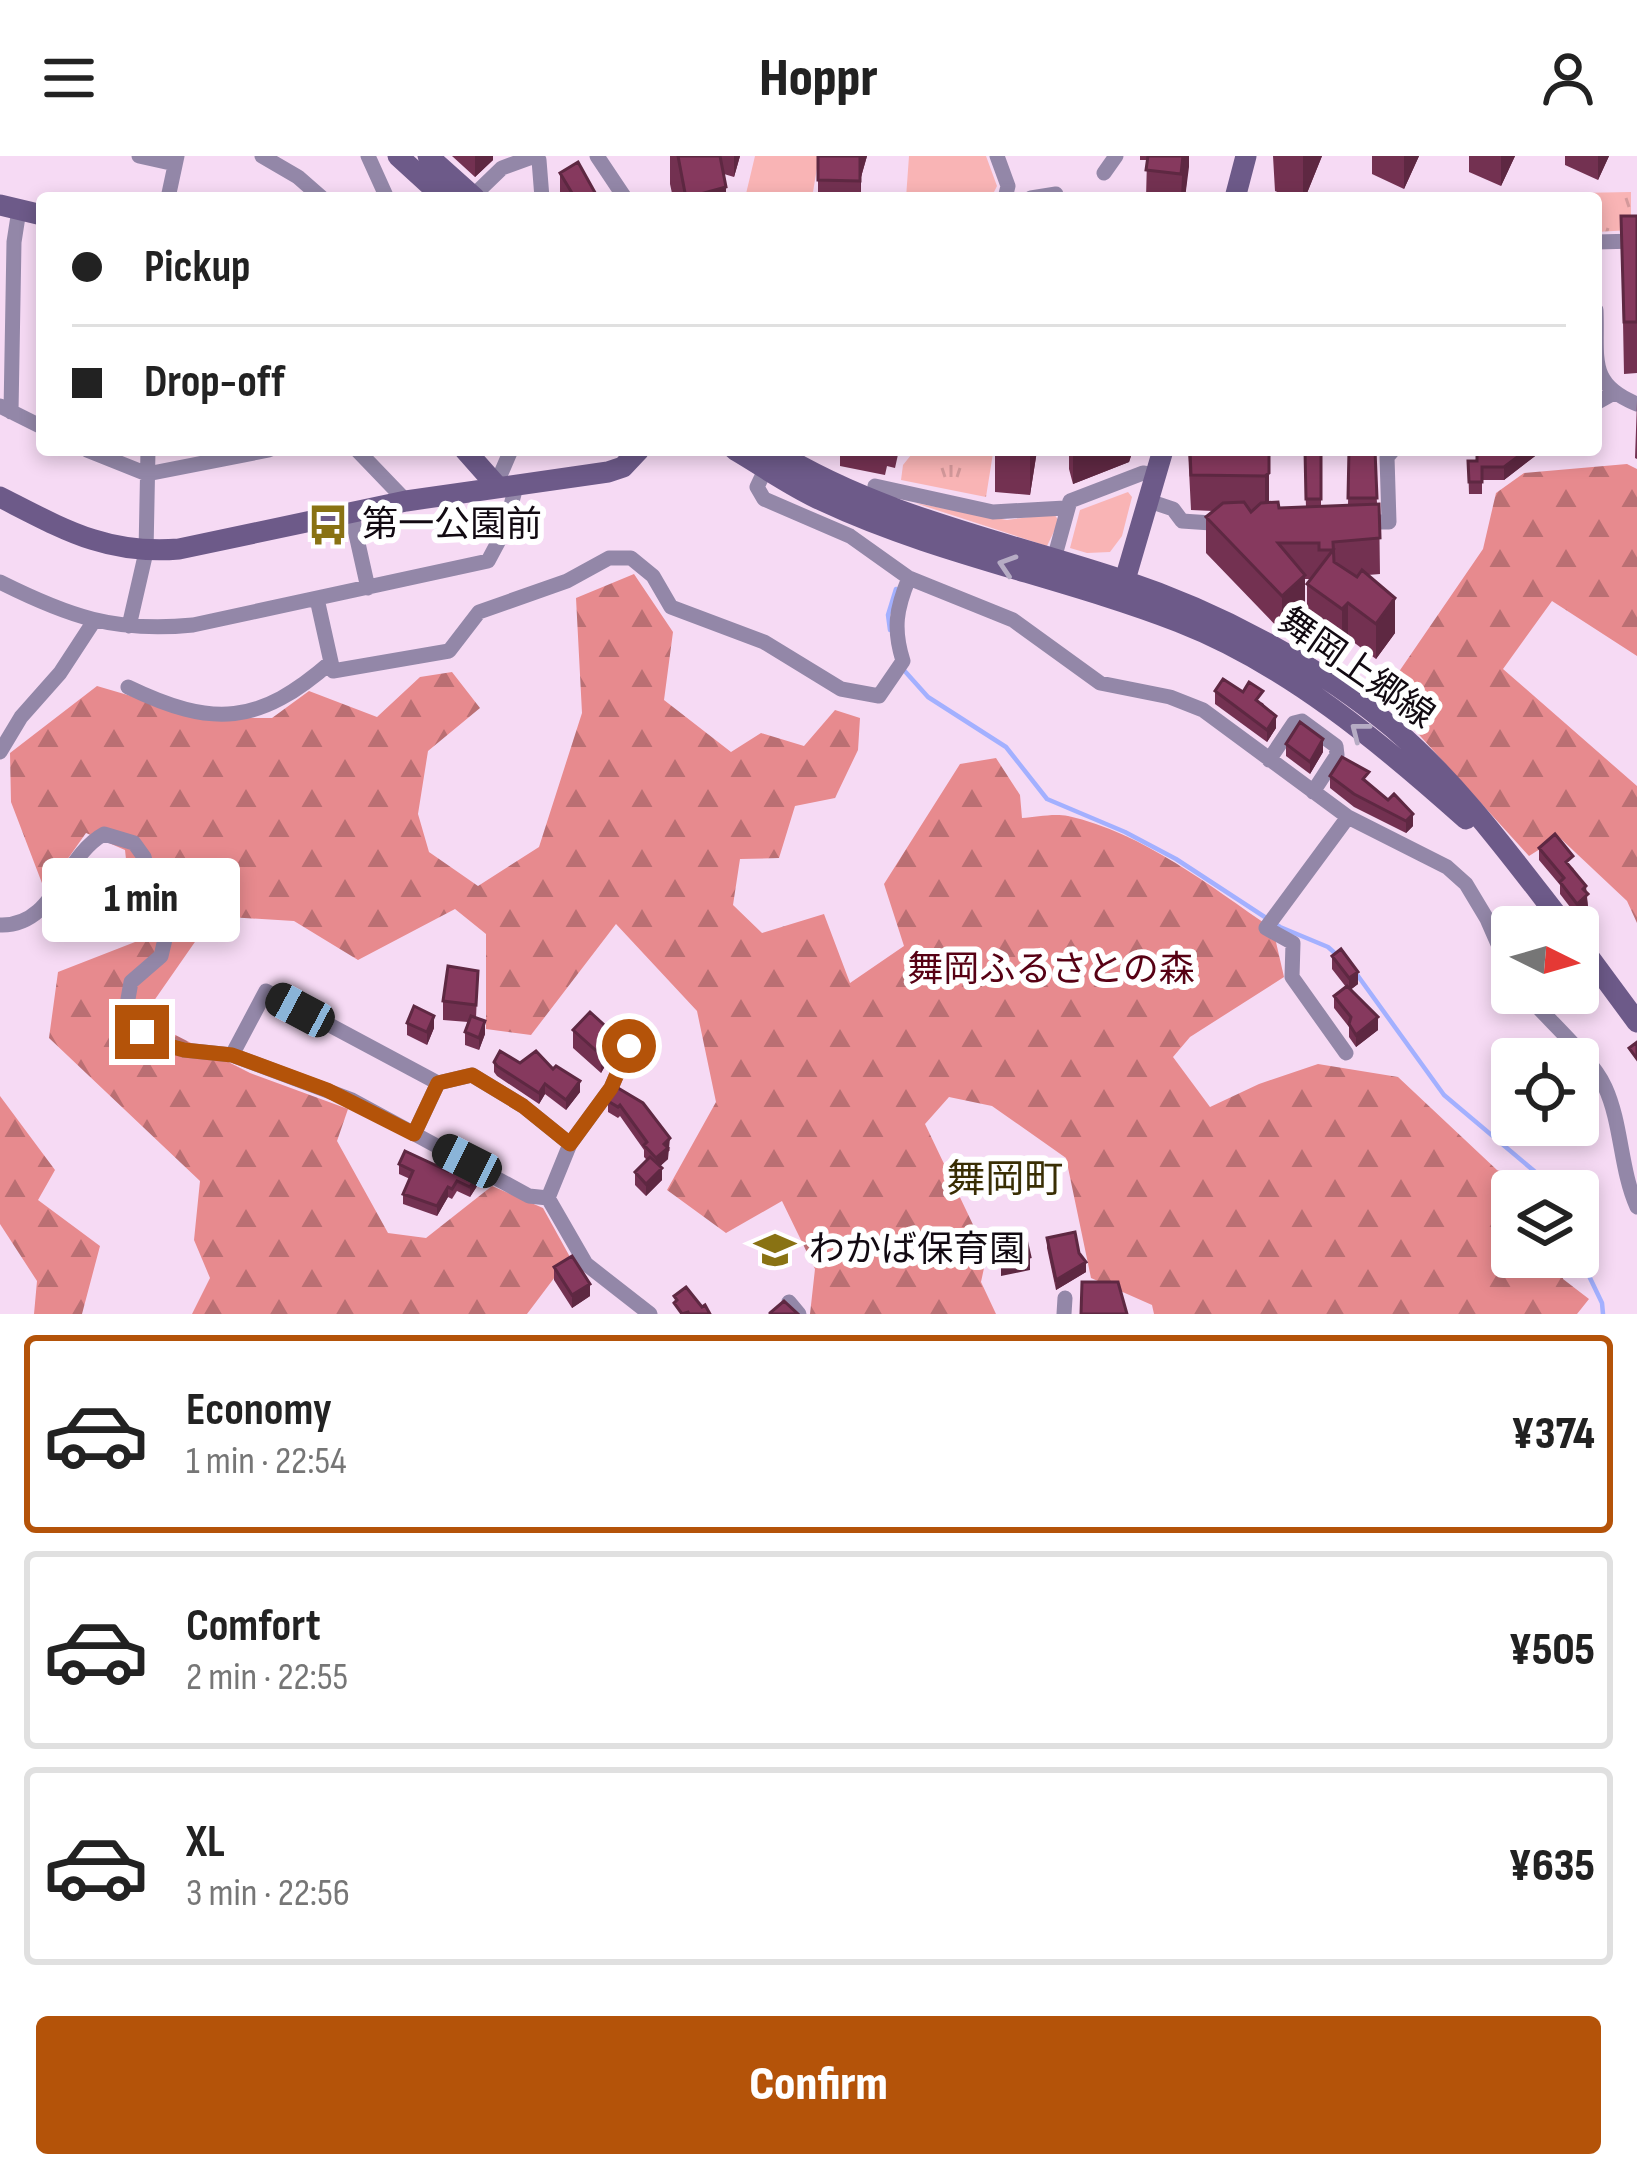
<!DOCTYPE html>
<meta charset="utf-8">
<style>
:root{--surface:#fff;--page:#f2f2f2;--text:#222;--muted:#767676;--line:#e0e0e0;--accent:#b45309}
body{margin:0;font-family:"Sofia Sans Condensed","Noto Sans JP",sans-serif;background:var(--page);color:var(--text);height:100vh;display:flex;flex-direction:column;font-size:45px;white-space:nowrap}
*{box-sizing:border-box;margin:0}
p{font-size:39px;color:var(--muted)}
.icon{flex:none;width:66px;height:66px;fill:none;stroke:currentColor;stroke-width:2;stroke-linecap:round;stroke-linejoin:round}
.map{position:relative;height:1158px;overflow:hidden}
.sheet{display:flex;flex-direction:column;background:var(--surface);flex:1}
.sheet>*{flex:none}
.hud{position:absolute;left:36px;top:36px;width:1566px;height:264px;border-radius:12px;box-shadow:0 6px 18px #0003;display:grid;align-content:center;height:264px;padding:0 36px;background:var(--surface)}
.needle{width:78px;rotate:95deg}
.tools{position:absolute;left:1491px;top:750px;display:grid;gap:24px}
.tools a{display:grid;place-items:center;width:108px;height:108px;border-radius:12px;background:var(--surface);box-shadow:0 6px 18px #0003;font-size:60px}
.end{position:absolute;width:54px;height:54px;margin:-27px;border:15px solid #b45309;background:#fff;box-shadow:0 0 0 6px #fff}
.from{border-radius:50%}
.bubble{position:absolute;height:84px;border-radius:12px;background:var(--surface);box-shadow:0 6px 18px #0003;font-size:39px;font-weight:800;line-height:84px;text-align:center}
.car{position:absolute;width:36px;height:72px;margin:-36px -18px;border-radius:15px;box-shadow:0 0 9px 3px #0007;background:linear-gradient(#222 24%,#8ab4d8 0 40%,#222 0 76%,#8ab4d8 0 86%,#222 0)}
.hud b{display:flex;align-items:center;gap:42px;height:114px;font-size:45px}
.hud b+b{border-top:3px solid var(--line)}
.hud i{width:30px;height:30px;background:var(--text)}
ul{padding:21px 0 0;list-style:none}
li{display:flex;align-items:center;gap:36px;height:198px;margin:0 24px 18px;padding:0 12px;border:6px solid var(--line);border-radius:12px}
li div{flex:1}
li b{display:block;font-size:45px}
li em{font-style:normal;font-weight:800}
li.active{border-color:var(--accent)}
li>.icon{width:108px;height:108px;stroke-width:1.5}
.cta{display:flex;gap:24px;margin-top:auto;padding:24px 36px}
.cta a{flex:1;height:138px;border-radius:12px;background:var(--accent);color:#fff;font-size:48px;font-weight:800;line-height:138px;text-align:center}
header{display:flex;justify-content:space-between;align-items:center;height:156px;padding:0 36px;background:var(--surface);font-size:54px;font-weight:800}
.map>svg:first-child{display:block}
.green{fill:#f9b4b5}
.forest{fill:url(#forest-firs)}
.park{fill:url(#park-tufts)}
.lines{fill:none;stroke-linecap:round;stroke-linejoin:round}
.stream{stroke:#a3b0ff;stroke-width:4.5}
.street{stroke:#9387a8;stroke-width:15}
.secondary{stroke:#6d5a89;stroke-width:21}
.wall{fill:#733151}
.shaded-wall{fill:#5e2842}
.building{fill:#86395e;stroke:#5e2842;stroke-width:3}
.oneway{stroke:#b6acc4}
.route{stroke:#b45309;stroke-width:15}
.labels{text-anchor:middle;dominant-baseline:central;stroke-width:12;stroke-linejoin:round;paint-order:stroke}
.poi-label{font-size:36px;fill:#120a12;stroke:#fff;text-anchor:start}
.street-label{font-size:36px;fill:#120a12;stroke:#fff}
.park-label{font-size:36px;fill:#570114;stroke:#fff}
.neighbourhood-label{font-size:39px;fill:#392e03;stroke:#fff}
</style>
<header><svg class="icon" aria-label="menu" viewBox="0 0 24 24"><path d="M4 6h16M4 12h16M4 18h16"/></svg>Hoppr<svg class="icon" aria-label="person" viewBox="0 0 24 24"><circle cx="12" cy="8" r="4"/><path d="M4 21q1-7 8-7t8 7"/></svg></header>
<div class="map">
<svg width="1637" height="1158" viewBox="0 0 1637 1158">
<defs>
<pattern id="forest-firs" width="22" height="20" patternUnits="userSpaceOnUse" patternTransform="scale(3)"><rect width="22" height="20" fill="#e78a8e"/><path d="M5 1l3.5 6h-7zM16 11l3.5 6h-7z" fill="#ba6f73"/></pattern>
<pattern id="park-tufts" width="24" height="20" patternUnits="userSpaceOnUse" patternTransform="scale(3)"><rect width="24" height="20" fill="#f9b4b5"/><path d="M3 7l-1-3M5 7V3M7 7l1-3M15 17l-1-3M17 17v-4M19 17l1-3" fill="none" stroke="#d4999b"/></pattern>
</defs>
<rect width="100%" height="100%" fill="#f6daf4"/>
<!-- green -->
<path class="green" d="M755 0H819L812 42H745Z
M909 0H986L997 30 991 42H906Z
M1128 336 1132 341 1122 380 1110 396 1087 397 1070 392 1080 354Z
M915 347 1007 364 1054 358 1059 365 1047 390Z"/>
<!-- forest -->
<path class="forest" d="M1627 308 1637 313V500L1552 445 1503 513 1637 630V767L1627 745 1559 681 1529 700 1383 539 1483 393 1496 337 1524 317Z
M634 418 673 476 664 544 731 596 761 577 804 590 835 554 860 562 858 594 835 642 795 650 779 702 740 703 733 749 762 777 824 758 850 827 904 790 884 728 960 608 996 602 1020 639 1022 662C1036 661 1054 657 1068 660 1144 677 1211 731 1273 773L1284 821 1190 881 1173 901 1210 951 1259 928 1318 908 1398 921 1497 1014 1526 1028 1530 1035H1512V1101H1562L1563 1123 1589 1143 1577 1158H1154L1152 1149 1091 1122 1066 1002 992 950 949 941 925 968 987 1098 981 1126 996 1158H810L815 1113 782 1045 726 1077 667 1034 716 946 697 855 616 768 531 879 486 873V778L455 753 358 804 294 765 213 760 142 862 250 917 348 953 337 985 388 1077 426 1082 492 1030 543 1052 570 1101 527 1158H192L210 1122 194 1084 200 1025 49 882 58 816 135 786 125 694 86 677 45 735 11 646 10 597 97 530 206 562H272L309 535 377 561 420 521 452 516 480 552 428 595 418 658 429 696 478 730 539 691 582 557 576 442Z
M0 940 55 1014 38 1044 100 1090 82 1158H34L37 1125 0 1068Z"/>
<!-- park -->
<path class="park" d="M1631 36V74L1596 76V42L1474 39Z
M915 294 993 297 986 341 901 324 903 309Z"/>
<g class="lines">
<!-- stream -->
<path class="stream" d="M890 474 888 459 896 433
M902 512 928 541 1006 591 1047 643 1125 676 1176 703 1280 771 1328 791 1337 799
M1358 820 1444 939 1546 1025 1551 1035
M1578 1097 1602 1147 1603 1158"/>
<!-- street -->
<path class="street" d="M139 0 175 8
M262 0 298 21 322 42
M368 0 387 42
M535 0 539 4 542 42
M597 0 625 42
M997 0 1008 30 1005 42
M1104 17 1116 0
M473 40 502 12 535 0
M168 42 177 0
M1031 42 1056 38
M1596 86 1637 85
M1596 154C1598 202 1587 228 1637 248
M1596 247 1612 238
M0 250 42 271
M11 256 14 86 19 54
M87 294 147 318 269 294
M357 294 406 345
M766 312 757 331 764 343 850 380 909 422 1013 464 1100 527 1170 541 1203 554 1348 661 1447 711 1466 728 1487 763 1512 820
M496 329 511 294
M875 330 993 356 1065 352
M1149 345 1173 353 1182 365 1226 368
M351 356 368 432
M1364 366H1389L1387 301 1393 294
M1054 403 1070 345 1143 317 1155 319
M0 426C68 460 115 477 193 469L488 405 504 375 517 327
M317 443 333 515 449 495 479 456 567 425 609 402H631L653 420 671 451 764 486 841 533 879 540 903 505C893 473 896 453 909 422
M129 470 146 396 148 294
M128 531C213 572 259 569 331 506
M0 596 21 561 60 517 94 465
M1269 604 1294 567 1302 565 1336 590 1337 599 1313 636
M0 769C55 771 62 701 104 678L134 687 144 701 166 779 161 800 131 826 128 843 132 862 142 876 155 885 184 894 232 899 352 944 529 1040 548 1042 586 1108 650 1158
M1525 837C1547 863 1592 902 1605 931 1622 968 1620 1013 1637 1051
M1346 897 1292 821 1293 787 1266 772 1348 661
M232 899 266 835 438 927 414 978
M438 927 472 919 523 950 570 988
M548 1042 570 988 611 932 629 890
M789 1146 799 1158
M1064 1158 1065 1142"/>
<!-- secondary -->
<path class="secondary" d="M398 0 444 42
M428 0 475 42
M1235 42 1246 0
M0 49 42 59
M465 294 496 329
M735 294C764 311 792 331 823 345 936 398 1063 421 1179 466 1287 508 1381 587 1466 663
M773 294C878 360 1005 385 1122 424 1218 456 1315 507 1393 572 1459 628 1513 703 1566 771
M0 341C63 373 106 399 179 393L406 345 608 316 623 311 639 294
M1122 434 1163 294
M1578 786 1637 866"/>
</g>
<!-- wall -->
<path class="wall" d="M452 0H493V4L475 21Z
M670 0H740L734 21 724 18 726 42H673L670 28Z
M818 0H867L861 21V42H818Z
M1140 0H1189L1185 42H1146L1147 4H1140Z
M1273 0H1322L1305 42H1291L1275 35Z
M1372 0H1419L1404 33 1372 18Z
M1469 0H1515L1501 30 1469 16Z
M1565 0H1609L1598 24 1565 9Z
M560 17 598 42H560Z
M1621 60H1637V217L1624 218Z
M1637 245V303L1635 302Z
M840 294H899L895 312 887 310 885 319 840 310Z
M995 294H1061V299L1037 295 1030 339 995 336Z
M1069 294H1133L1129 306 1073 328 1069 313Z
M1188 294H1269V346L1279 352 1306 351 1304 294H1321V350L1348 349 1349 294 1375 301 1377 348H1379L1380 418 1368 419 1395 477 1376 503 1348 482 1342 489 1307 464V428L1311 423H1305V455L1282 476 1206 397V361L1213 355 1191 354Z
M1543 294 1504 324H1482V338H1469L1468 305Z
M1215 535 1263 547 1276 572 1267 586 1215 548Z
M1286 588 1323 596 1310 618 1286 600Z
M1330 620 1369 628 1388 644 1413 670 1406 677 1354 651 1330 632Z
M1539 692 1573 712 1586 736 1588 751 1577 760 1560 738V729L1539 704Z
M1332 800 1358 828 1350 834 1378 874 1356 891 1349 881V871L1334 852V840L1346 831 1332 813Z
M478 815 476 862 485 878 479 894 465 889V876L468 866 443 864V845Z
M407 867 434 872 427 889 407 879Z
M573 874 613 896 601 917 573 892Z
M494 906 520 907 553 913 580 936 566 954 545 938 539 948 497 920 494 916Z
M618 932 670 994 668 996V1003L660 1010 662 1024 646 1040 635 1029V1016L647 1004 644 1001V994L620 960 618 962 608 956V945Z
M399 1008 448 1015 479 1027 470 1041 457 1035 452 1043 448 1041 437 1060 403 1048V1038L410 1023 399 1018Z
M1047 1082 1079 1097 1086 1116 1056 1134 1047 1092Z
M554 1111 590 1140 572 1152 554 1124Z"/>
<!-- shaded-wall -->
<path class="shaded-wall" d="M475 0H493V4L475 21Z
M734 0H740L734 21Z
M860 0H867L861 21 860 42Z
M1183 0H1189V11L1185 42H1181Z
M1303 0H1322L1305 42H1303Z
M1404 0H1419L1404 33Z
M1501 0H1515L1501 30Z
M1598 0H1609L1598 24Z
M726 31V42H687Z
M1030 294H1037L1030 339Z
M1073 294H1133L1129 306 1073 328Z
M1527 294H1543L1504 324V311Z
M1269 317V353L1265 356V320Z
M1305 419V455L1282 476V440Z
M1395 442V477L1376 503V468Z
M1348 447V482L1342 489V453Z
M1276 560V572L1267 586V574Z
M1323 583V596L1310 618V606Z
M1413 658V670L1406 677V665Z
M1586 730 1588 751 1577 760V748Z
M1358 816V828L1349 835V822Z
M434 860V872L427 889V876Z
M1378 861V874L1356 891V879Z
M485 865V878L479 894V882Z
M613 877V896L601 917V899Z
M580 925V936L566 954V944Z
M545 928V938L539 948V937Z
M670 982 668 1003 656 1014V1002L664 988Z
M662 1012V1024L646 1040V1028Z
M479 1017V1027L470 1041V1031Z
M448 1031V1041L437 1060V1050Z
M1030 1101V1114L1001 1120V1108Z
M1086 1106V1116L1056 1134V1124Z
M590 1128V1140L572 1152V1139Z"/>
<!-- building -->
<path class="building" d="M678 0H720L726 31 686 42Z
M818 0H860V25L818 24Z
M1148 0H1183L1181 18 1146 14Z
M578 6 598 42H575L560 17Z
M1621 60H1637V166H1624Z
M1190 294H1269V317L1265 320 1191 319Z
M1305 294H1321V343H1306Z
M1349 294H1375L1377 342H1348Z
M1477 294H1527L1504 311H1482V326H1469L1468 305H1477Z
M1244 346 1251 356 1261 347 1278 346 1279 352 1379 348 1380 382 1333 386 1334 406 1357 421 1362 414 1395 442 1376 468 1348 447 1342 453 1307 428 1333 394H1319V387H1278L1305 419 1282 440 1206 361 1223 347Z
M1223 523 1243 536 1249 526 1263 535 1256 544 1276 560 1267 574 1215 535Z
M1300 566 1323 583 1310 606 1286 588Z
M1342 601 1369 616 1363 623 1388 644 1394 638 1413 658 1406 665 1354 638 1330 620Z
M1555 678 1573 700 1566 706 1586 730 1583 733 1588 738 1577 748 1560 726 1564 722 1539 692Z
M1341 793 1358 816 1349 822 1332 800Z
M448 810 478 815 476 849 443 845Z
M1347 830 1378 861 1356 879 1349 868 1351 861 1334 840Z
M414 850 434 860 427 876 407 867Z
M590 856 613 877 601 899 573 874Z
M471 860 485 865 479 882 465 876Z
M1637 886V903L1629 892Z
M500 895 520 907 536 895 553 913 556 910 580 925 566 944 545 928 539 937 497 910 494 906Z
M618 932 643 947 670 982 664 988 668 992 656 1002 644 989 647 986 620 949 618 951 608 945Z
M405 995 448 1015 454 1003 479 1017 470 1031 457 1025 452 1033 448 1031 437 1050 403 1038 413 1015 399 1008Z
M650 1001 662 1012 646 1028 635 1016Z
M1075 1076 1079 1097 1086 1106 1056 1124 1047 1082Z
M1026 1083 1030 1101 1001 1108 1000 1090Z
M572 1100 590 1128 572 1139 554 1111Z
M1082 1126H1118L1127 1158H1081Z
M686 1131 702 1151 705 1149 710 1158H689L688 1156 682 1158 674 1147 677 1144 674 1140Z
M784 1145 798 1158H770V1157Z"/>
<!-- one-way arrows -->
<defs><path id="oneway-chevron" d="M-2-3.5L2.5 0L-2 3.5" fill="none" stroke-width="1.6" stroke-linecap="round" stroke-linejoin="round" transform="scale(3)"/></defs>
<g class="oneway">
<use href="#oneway-chevron" transform="translate(1007 409) rotate(-162)"/>
<use href="#oneway-chevron" transform="translate(1359 575) rotate(-142)"/>
</g>
<g class="lines">
<!-- route -->
<path class="route" d="M142 876 155 886 184 894 232 899 327 934 414 978 438 927 472 919 523 950 570 988 611 932 629 890"/>
</g>
<!-- icons -->
<defs>
<g id="bus-bare" transform="scale(3.24)"><path d="M-5-6H5V4H4V6H2V4H-2V6H-4V4H-5ZM-3.5-4V0h7V-4ZM-3.5 1.2v1.5H-2V1.2ZM2 1.2v1.5H3.5V1.2Z" fill="#897213" stroke="#fff" stroke-width="2.5" paint-order="stroke"/></g>
<g id="school-bare" transform="scale(3.24)"><path d="M0-5L7-2L0 1L-7-2ZM-4 1L0 2.5L4 1V4Q0 6-4 4Z" fill="#897213" stroke="#fff" stroke-width="2.5" paint-order="stroke"/></g>
</defs>
<g fill-rule="evenodd">
<use href="#bus-bare" x="328" y="369"/>
<use href="#school-bare" x="775" y="1094"/>
</g>
<g class="labels">
<!-- poi labels -->
<g class="poi-label">
<text x="362" y="369">第一公園前</text>
<text x="809" y="1094">わかば保育園</text>
</g>
<!-- street labels -->
<g class="street-label">
<text transform="translate(1356 513) rotate(35)">舞岡上郷線</text>
</g>
<!-- park labels -->
<g class="park-label">
<text x="1051" y="814">舞岡ふるさとの森</text>
</g>
<!-- neighbourhood labels -->
<g class="neighbourhood-label">
<text x="1005" y="1024">舞岡町</text>
</g>
</g>
</svg>
<div class="tools">
<a><svg class="needle" viewBox="-14 -14 28 28"><path d="M0-13l5 13h-10z" fill="#e53935"/><path d="M0 13l5-13h-10z" fill="#767676"/></svg></a>
<a><svg class="icon" aria-label="locate" viewBox="0 0 24 24"><circle cx="12" cy="12" r="6"/><path d="M12 2v4M12 18v4M2 12h4M18 12h4"/></svg></a>
<a><svg class="icon" aria-label="layers" viewBox="0 0 24 24"><path d="M12 4l9 5-9 5-9-5zM3 14l9 5 9-5"/></svg></a>
</div>
<i class="end from" style="left:629px;top:890px"></i>
<i class="end" style="left:142px;top:876px"></i>
<div class="bubble" style="left:42px;top:702px;width:198px">1 min</div>
<i class="car" style="left:300px;top:854px;rotate:298deg"></i>
<i class="car" style="left:467px;top:1005px;rotate:297deg"></i>
<div class="hud">
<b><i class="from"></i>Pickup</b>
<b><i></i>Drop-off</b>
</div>
</div>
<section class="sheet">
<ul>
<li class="active"><svg class="icon" aria-label="car" viewBox="0 0 24 24"><path d="M5 17H2v-5l4-1 3-4h7l3 4 3 1v5h-3M9 17h6M6 11h13"/><circle cx="7" cy="17" r="2"/><circle cx="17" cy="17" r="2"/></svg><div><b>Economy</b><p>1 min · 22:54</p></div><em>¥374</em></li>
<li><svg class="icon" aria-label="car" viewBox="0 0 24 24"><path d="M5 17H2v-5l4-1 3-4h7l3 4 3 1v5h-3M9 17h6M6 11h13"/><circle cx="7" cy="17" r="2"/><circle cx="17" cy="17" r="2"/></svg><div><b>Comfort</b><p>2 min · 22:55</p></div><em>¥505</em></li>
<li><svg class="icon" aria-label="car" viewBox="0 0 24 24"><path d="M5 17H2v-5l4-1 3-4h7l3 4 3 1v5h-3M9 17h6M6 11h13"/><circle cx="7" cy="17" r="2"/><circle cx="17" cy="17" r="2"/></svg><div><b>XL</b><p>3 min · 22:56</p></div><em>¥635</em></li>
</ul>
<div class="cta"><a>Confirm</a></div>
</section>
